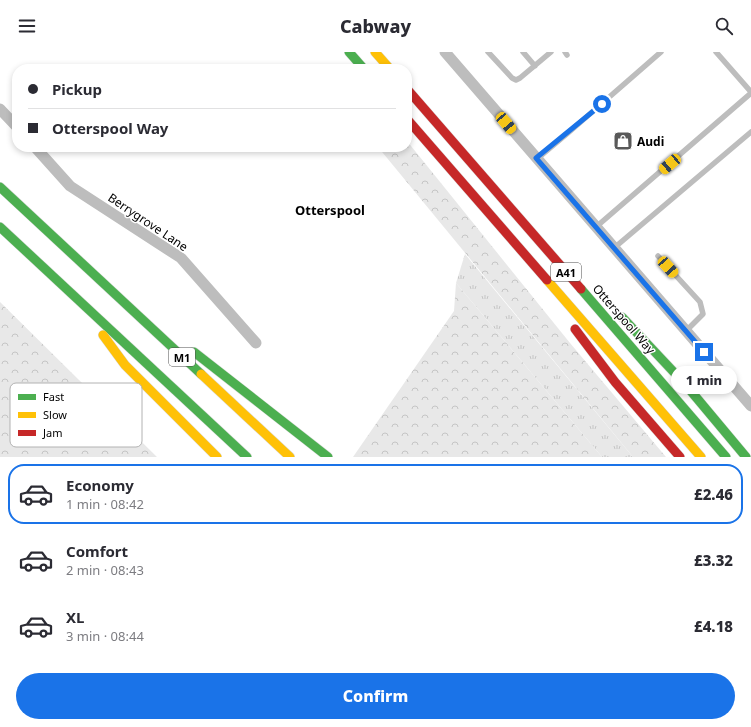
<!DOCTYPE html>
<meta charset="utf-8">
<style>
:root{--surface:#fff;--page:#f2f2f3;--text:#2b2b33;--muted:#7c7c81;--line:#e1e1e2;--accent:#1a73e8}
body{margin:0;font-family:"Noto Sans",sans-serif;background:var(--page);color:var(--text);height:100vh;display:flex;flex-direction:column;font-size:15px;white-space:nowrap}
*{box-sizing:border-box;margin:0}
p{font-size:13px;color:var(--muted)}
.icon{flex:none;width:22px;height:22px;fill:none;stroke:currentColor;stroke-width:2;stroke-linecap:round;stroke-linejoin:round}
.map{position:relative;height:405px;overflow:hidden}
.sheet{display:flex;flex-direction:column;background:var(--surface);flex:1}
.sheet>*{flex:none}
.top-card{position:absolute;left:12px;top:12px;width:400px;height:88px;border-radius:16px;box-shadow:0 2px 6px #0003;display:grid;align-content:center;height:88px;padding:0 16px;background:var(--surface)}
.end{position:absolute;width:18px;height:18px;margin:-9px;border:5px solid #1a73e8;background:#fff;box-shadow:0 0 0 2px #fff}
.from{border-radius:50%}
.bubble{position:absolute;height:28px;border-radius:14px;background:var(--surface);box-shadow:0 2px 6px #0003;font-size:13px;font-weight:800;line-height:28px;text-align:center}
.car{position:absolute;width:12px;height:24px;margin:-12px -6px;border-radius:5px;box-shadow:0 0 3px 1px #0007;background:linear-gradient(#f5c518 24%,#345 0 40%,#f5c518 0 76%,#345 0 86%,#f5c518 0)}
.top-card b{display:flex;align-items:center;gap:14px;height:38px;font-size:15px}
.top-card b+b{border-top:1px solid var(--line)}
.top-card i{width:10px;height:10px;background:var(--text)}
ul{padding:7px 0 0;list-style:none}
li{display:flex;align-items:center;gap:12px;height:60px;margin:0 8px 6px;padding:0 8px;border:2px solid transparent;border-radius:16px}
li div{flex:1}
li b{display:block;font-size:15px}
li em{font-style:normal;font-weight:800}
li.active{border-color:var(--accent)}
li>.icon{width:36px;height:36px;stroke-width:1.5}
.cta{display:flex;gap:8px;margin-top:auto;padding:8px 16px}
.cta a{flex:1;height:46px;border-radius:24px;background:var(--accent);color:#fff;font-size:16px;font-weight:800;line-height:46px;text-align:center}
header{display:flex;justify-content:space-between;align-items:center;height:52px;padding:0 16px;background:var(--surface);font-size:18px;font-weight:800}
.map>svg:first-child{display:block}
.grass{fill:url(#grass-tufts)}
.forest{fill:url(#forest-crowns)}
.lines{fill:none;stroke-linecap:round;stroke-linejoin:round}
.fast-casing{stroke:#dbdbdb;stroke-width:10}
.slow-casing{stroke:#dbdbdb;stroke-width:10}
.jam-casing{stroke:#dbdbdb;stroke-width:10}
.lane{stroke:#bdbdbd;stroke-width:5.5}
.street{stroke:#bdbdbd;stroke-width:11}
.fast{stroke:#4caf50;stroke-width:9}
.slow{stroke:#ffc107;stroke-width:9}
.jam{stroke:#c62828;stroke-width:9}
.route{stroke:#1a73e8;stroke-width:5}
.labels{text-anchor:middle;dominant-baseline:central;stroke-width:3;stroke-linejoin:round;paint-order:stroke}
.shield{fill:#fff;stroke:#4c4c4c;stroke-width:1}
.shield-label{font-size:11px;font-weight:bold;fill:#000}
.poi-label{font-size:12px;font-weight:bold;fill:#000;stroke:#fff;text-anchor:start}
.street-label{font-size:12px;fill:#000;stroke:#fff}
.neighbourhood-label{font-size:13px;font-weight:bold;fill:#000;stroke:#fff}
.key{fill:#fff;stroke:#b2b2b2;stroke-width:1}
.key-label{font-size:11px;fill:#000}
</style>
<header><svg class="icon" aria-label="menu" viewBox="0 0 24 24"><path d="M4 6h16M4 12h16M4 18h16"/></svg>Cabway<svg class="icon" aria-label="search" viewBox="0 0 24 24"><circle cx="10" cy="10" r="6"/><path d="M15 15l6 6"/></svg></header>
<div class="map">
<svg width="751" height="405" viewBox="0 0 751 405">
<defs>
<pattern id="grass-tufts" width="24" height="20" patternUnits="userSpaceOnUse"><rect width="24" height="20" fill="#e8e8e8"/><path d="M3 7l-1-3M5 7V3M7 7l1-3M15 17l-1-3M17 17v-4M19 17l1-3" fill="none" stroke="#c5c5c5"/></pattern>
<pattern id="forest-crowns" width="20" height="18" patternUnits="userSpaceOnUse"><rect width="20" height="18" fill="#e8e8e8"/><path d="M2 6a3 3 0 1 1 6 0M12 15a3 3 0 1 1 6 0" fill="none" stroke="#c5c5c5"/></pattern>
</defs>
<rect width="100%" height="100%" fill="#fff"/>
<!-- grass -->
<path class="grass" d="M465 202 633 405H602L456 231Z"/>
<!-- forest -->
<path class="forest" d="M407 89 570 291 666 405H633L378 95H407Z
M456 231 602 405H353L454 259Z
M0 250 157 405H0Z"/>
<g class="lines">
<!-- fast casing -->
<g class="fast-casing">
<path id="fast" d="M349 0 364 17
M0 135 201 322
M0 175 247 405
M581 237 726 405
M622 265 685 332 746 405
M194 300 328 405"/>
</g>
<!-- slow casing -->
<g class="slow-casing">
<path id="slow" d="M375 0 390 17
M547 228 701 405
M103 283 125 313 217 405
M201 322 290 405"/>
</g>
<!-- jam casing -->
<g class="jam-casing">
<path id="jam" d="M407 37 581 237
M407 67 547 228
M575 277 615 330 680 405"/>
</g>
<!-- lane -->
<path class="lane" d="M488 0 512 26 516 28 520 26 551 0
M523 0 535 14
M565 0 567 3
M716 0 751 40
M537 107 568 81 661 0
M596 175 751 41
M614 196 751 80
M658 204 700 250 703 262 686 279"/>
<!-- street -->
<path class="street" d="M445 0 751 354
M0 57 17 75
M35 95 70 134 181 206 256 291"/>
<!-- fast -->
<use href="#fast" class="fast"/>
<!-- slow -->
<use href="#slow" class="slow"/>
<!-- jam -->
<use href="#jam" class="jam"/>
</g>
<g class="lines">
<!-- route -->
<path class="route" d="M602 52 536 106 704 300"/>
</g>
<!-- icons -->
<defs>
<g id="shop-square" transform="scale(1)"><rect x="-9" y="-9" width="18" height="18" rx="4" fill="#595959" stroke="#fff"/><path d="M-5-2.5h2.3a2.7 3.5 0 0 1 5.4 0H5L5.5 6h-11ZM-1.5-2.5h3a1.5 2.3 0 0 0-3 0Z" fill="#fff"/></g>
</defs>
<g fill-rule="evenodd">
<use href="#shop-square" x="623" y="89"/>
</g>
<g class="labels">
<!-- shield labels -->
<g class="shield">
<rect x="551" y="211" width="30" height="18" rx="3"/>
<rect x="169" y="296" width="26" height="18" rx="3"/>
</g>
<g class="shield-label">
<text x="566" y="220">A41</text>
<text x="182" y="305">M1</text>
</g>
<!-- poi labels -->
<g class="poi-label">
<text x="637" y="89">Audi</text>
</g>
<!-- street labels -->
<g class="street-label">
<text transform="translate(148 170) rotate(34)">Berrygrove Lane</text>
<text transform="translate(624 267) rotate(49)">Otterspool Way</text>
</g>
<!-- neighbourhood labels -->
<g class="neighbourhood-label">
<text x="330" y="158">Otterspool</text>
</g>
</g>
<!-- legend -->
<rect x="10" y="331" width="132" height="64" rx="6" class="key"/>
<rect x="18" y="342" width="18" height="6" fill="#4caf50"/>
<rect x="18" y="360" width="18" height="6" fill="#ffc107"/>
<rect x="18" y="378" width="18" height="6" fill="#c62828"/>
<g class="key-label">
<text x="43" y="349">Fast</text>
<text x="43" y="367">Slow</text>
<text x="43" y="385">Jam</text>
</g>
</svg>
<i class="end from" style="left:602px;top:52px"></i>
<i class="end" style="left:704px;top:300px"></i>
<div class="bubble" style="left:671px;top:314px;width:66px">1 min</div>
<i class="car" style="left:506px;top:71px;rotate:140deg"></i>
<i class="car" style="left:670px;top:112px;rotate:230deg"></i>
<i class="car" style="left:668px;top:215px;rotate:138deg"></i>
<div class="top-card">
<b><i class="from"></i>Pickup</b>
<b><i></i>Otterspool Way</b>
</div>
</div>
<section class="sheet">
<ul>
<li class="active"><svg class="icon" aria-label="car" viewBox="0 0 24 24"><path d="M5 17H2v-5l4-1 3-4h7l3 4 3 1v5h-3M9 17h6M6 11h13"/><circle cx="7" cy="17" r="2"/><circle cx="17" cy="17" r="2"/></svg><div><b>Economy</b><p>1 min · 08:42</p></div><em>£2.46</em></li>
<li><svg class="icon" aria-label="car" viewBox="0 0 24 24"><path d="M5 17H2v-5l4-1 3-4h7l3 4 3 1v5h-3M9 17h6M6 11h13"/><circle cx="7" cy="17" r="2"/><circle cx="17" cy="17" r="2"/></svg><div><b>Comfort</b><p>2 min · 08:43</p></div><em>£3.32</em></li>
<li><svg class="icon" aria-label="car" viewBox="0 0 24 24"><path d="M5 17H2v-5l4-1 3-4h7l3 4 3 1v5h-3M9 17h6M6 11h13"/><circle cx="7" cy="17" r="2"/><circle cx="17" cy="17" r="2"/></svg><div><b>XL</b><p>3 min · 08:44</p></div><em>£4.18</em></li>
</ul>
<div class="cta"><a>Confirm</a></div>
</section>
